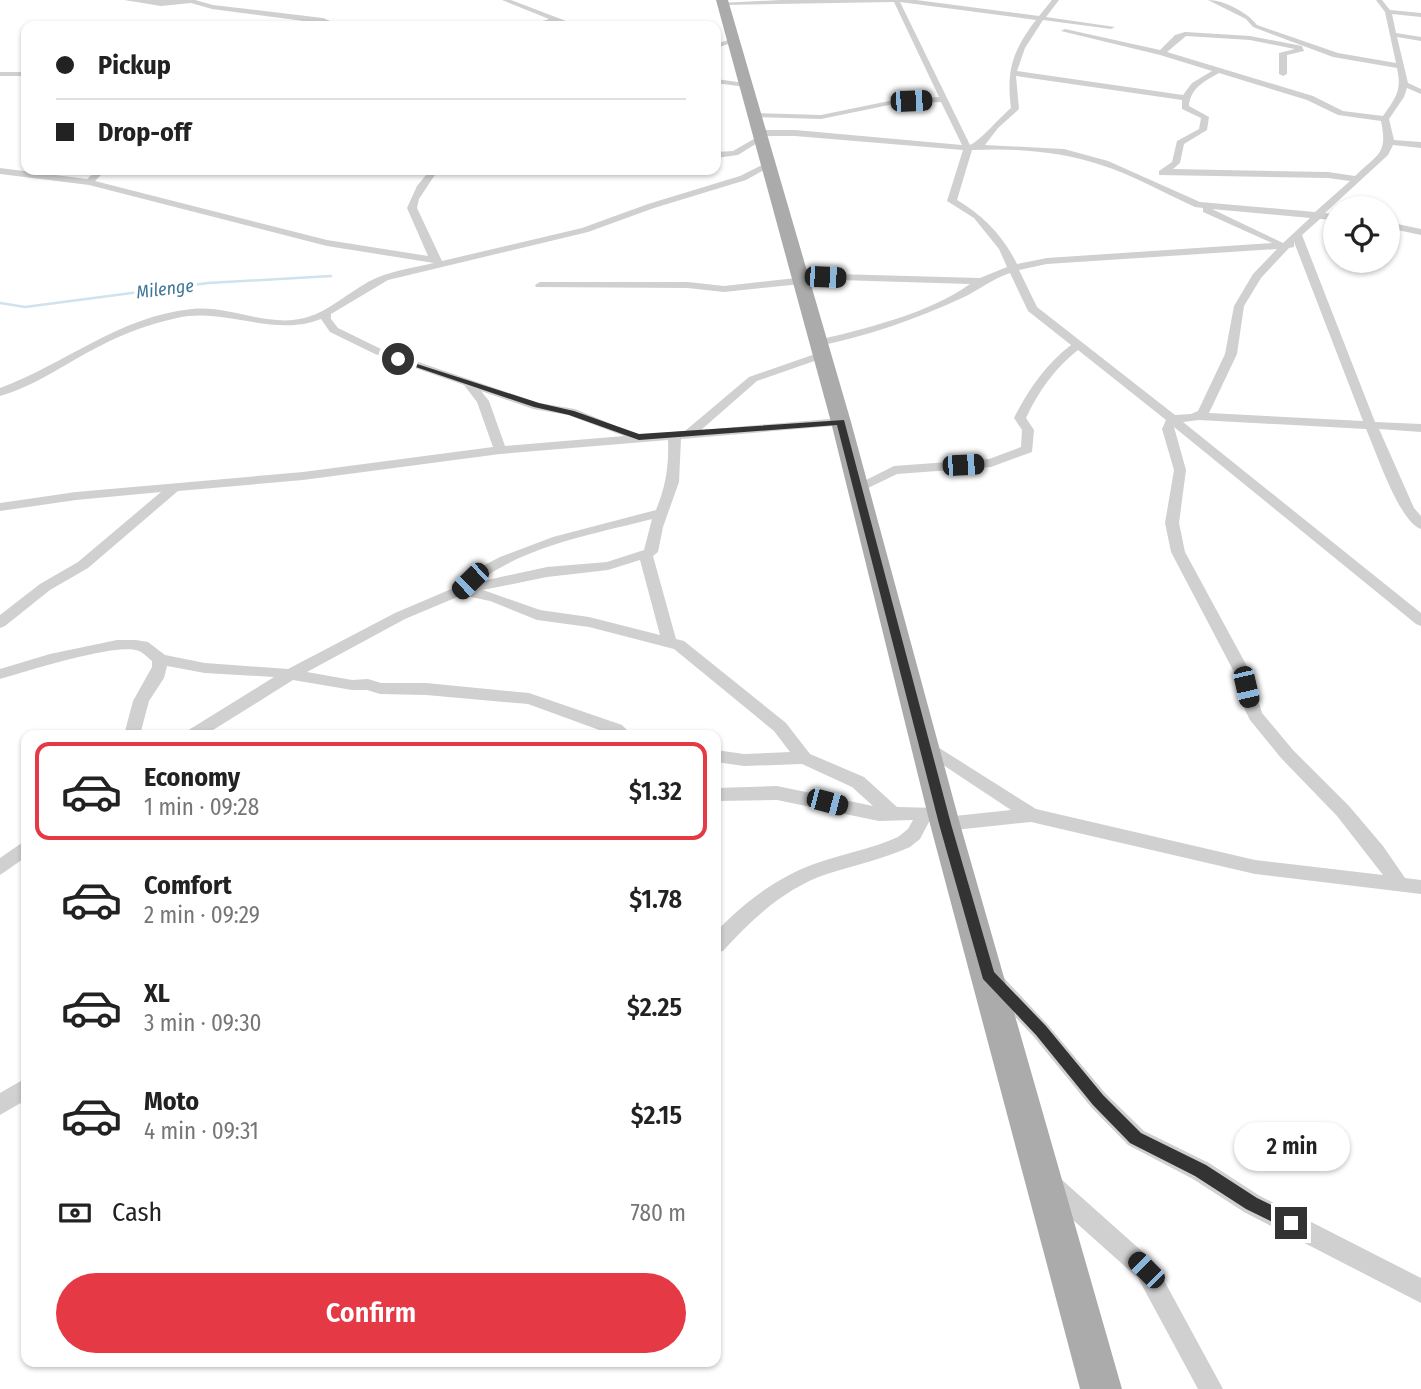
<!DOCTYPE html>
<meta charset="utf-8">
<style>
:root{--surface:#fff;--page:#f2f2f2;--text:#222;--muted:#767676;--line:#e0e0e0;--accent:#e63946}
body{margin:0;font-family:"Fira Sans Condensed",sans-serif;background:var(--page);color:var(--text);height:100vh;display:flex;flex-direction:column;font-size:26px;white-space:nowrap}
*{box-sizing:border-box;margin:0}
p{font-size:23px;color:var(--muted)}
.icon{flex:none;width:38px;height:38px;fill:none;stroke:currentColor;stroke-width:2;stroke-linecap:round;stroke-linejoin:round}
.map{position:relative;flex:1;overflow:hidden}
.sheet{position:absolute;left:21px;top:730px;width:700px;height:637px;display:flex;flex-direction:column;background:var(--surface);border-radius:14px;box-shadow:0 2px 5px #0004}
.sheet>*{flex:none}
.banner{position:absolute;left:21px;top:21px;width:700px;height:154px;border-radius:14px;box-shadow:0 2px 5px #0004;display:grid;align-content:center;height:154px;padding:0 35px;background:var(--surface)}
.tools{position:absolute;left:1323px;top:196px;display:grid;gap:14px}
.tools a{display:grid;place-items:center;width:77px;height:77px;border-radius:50%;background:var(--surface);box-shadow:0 2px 5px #0004;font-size:35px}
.end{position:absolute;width:32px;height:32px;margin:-16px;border:9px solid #333;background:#fff;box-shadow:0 0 0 4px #fff}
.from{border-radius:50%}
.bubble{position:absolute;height:49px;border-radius:24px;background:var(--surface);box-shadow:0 2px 5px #0004;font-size:23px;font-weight:600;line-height:49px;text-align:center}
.car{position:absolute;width:21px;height:42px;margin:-21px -10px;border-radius:9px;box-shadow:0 0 5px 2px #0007;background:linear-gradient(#222 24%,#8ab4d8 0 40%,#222 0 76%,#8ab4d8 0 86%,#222 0)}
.banner b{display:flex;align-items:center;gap:24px;height:66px;font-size:26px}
.banner b+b{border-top:2px solid var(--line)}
.banner i{width:18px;height:18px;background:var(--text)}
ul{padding:12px 0 0;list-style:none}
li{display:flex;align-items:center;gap:21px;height:98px;margin:0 14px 10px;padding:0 21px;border:4px solid transparent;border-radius:14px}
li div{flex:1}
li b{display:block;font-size:26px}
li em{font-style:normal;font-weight:600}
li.on{border-color:var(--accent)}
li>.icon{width:63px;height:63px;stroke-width:1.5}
.pay{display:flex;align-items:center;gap:18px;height:77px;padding:0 35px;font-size:26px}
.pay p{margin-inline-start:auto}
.primary-button{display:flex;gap:14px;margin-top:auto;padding:14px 35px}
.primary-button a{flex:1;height:80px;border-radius:42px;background:var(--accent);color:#fff;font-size:28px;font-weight:600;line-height:80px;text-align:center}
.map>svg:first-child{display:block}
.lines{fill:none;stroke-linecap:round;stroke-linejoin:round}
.stream{stroke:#cfe2ee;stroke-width:2.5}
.street{fill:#d0d0d0;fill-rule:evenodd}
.primary{fill:#ababab;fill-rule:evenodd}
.route{fill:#333}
.labels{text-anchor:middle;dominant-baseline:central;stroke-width:7;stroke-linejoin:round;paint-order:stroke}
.far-water-label{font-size:18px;font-style:italic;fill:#3f7597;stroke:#fff}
</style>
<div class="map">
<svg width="1421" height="1389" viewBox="0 0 1421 1389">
<rect width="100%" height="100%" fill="#fff"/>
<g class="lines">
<!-- stream -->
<path class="stream" d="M0 303 25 307 208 283 331 276"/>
<!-- street -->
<path class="street" d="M124 0H195L213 5 323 18 342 26 212 9 191 3 161 6Z
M502 0H511L579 26H569L556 21 528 26 549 19Z
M780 0H916L1039 16 1052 0H1059L1046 17 1115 27 1111 29 1043 20 1025 48 1017 71 1183 95 1192 83 1212 71 1160 55 1061 31 1065 29 1160 50 1175 35 1185 32 1250 36 1302 46 1304 51 1287 55V74L1283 76 1279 74V53L1295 49 1250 40 1186 36 1167 52 1313 96 1343 111 1383 116C1396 97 1402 91 1397 68L1333 57 1253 27 1246 19 1208 0C1224 0 1247 12 1257 25L1338 53 1396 63 1385 12 1376 0H1382L1390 10 1421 13V17L1392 14 1396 33 1421 37V41L1397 37 1408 83 1421 89V94L1407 88 1404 97 1389 119 1394 140 1421 142V148L1393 145 1388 155 1325 213 1335 214V220L1320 219 1302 235 1375 422 1421 424V432L1379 429 1414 508 1421 516V529C1399 522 1376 451 1366 429L1199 420 1183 422 1421 613V626L1416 624 1174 427 1186 470 1179 523 1185 552 1249 670 1262 713 1293 750 1349 806 1383 846 1405 878 1421 880V894L1255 874 1031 822 945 831 939 829 936 824 939 819 945 817 1011 810 919 749 917 745 919 741 925 739 1036 809 1255 860 1383 875 1337 816 1281 758 1250 720 1241 702 1233 670 1171 552 1165 523 1174 470 1162 429 1166 420 1078 350C1055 368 1038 392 1026 418L1034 430 1032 452 991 467 897 474 862 491 857 492 850 488 894 466 989 459 1021 447 1022 430 1014 418C1028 390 1046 364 1071 345L1028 311 1010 273C992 279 979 290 962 298 916 319 868 336 818 346L814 345V341C861 330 931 313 970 284L805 279V283L801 284 724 292 688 288 536 287 535 285 540 282H688L724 286 796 278 794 276 799 273 980 278 1007 267 999 249 974 218 947 201 963 150 795 136H759L763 138 762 140 738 155 716 158V152L733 151 759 136 754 133 758 130H795L962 145 941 102 894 104 821 119 750 117V113H753L821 115 894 100 939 97 894 2 723 5 720 3ZM900 2 1036 20C1013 50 1006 70 1011 108 1000 117 980 141 970 145ZM1219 73 1307 100 1338 115 1381 121C1388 154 1378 154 1355 176L1328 172 1173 169 1180 163 1184 144 1207 130 1209 117 1189 106C1190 88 1205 81 1219 73ZM1016 76 1182 100V109L1201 118 1199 129 1177 141 1172 162 1159 171V175L1328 178 1350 181 1315 212 1200 202 1108 161 1064 149 985 145 998 128 1019 109ZM972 150C1014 148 1060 151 1101 165 1133 175 1164 193 1195 207L1203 208V212L1272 243 1047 258 1017 264C1003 236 984 216 957 200ZM1212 209 1310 218 1283 243ZM1294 242 1363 421 1209 413 1237 354 1244 306 1261 278 1289 248 1294 247ZM1277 249 1253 274 1234 306 1225 354 1198 411 1191 414 1175 415 1037 307 1019 270 1047 264Z
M731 39 738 41 716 48V44Z
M0 72H26V76H0Z
M716 79 745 83 749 85 745 87 716 83Z
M764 164 771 166 746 180 654 208 588 232 388 280 331 314V319L338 328 383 350 539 403 575 409 638 435 685 431 749 377 818 353H826V357L757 381 701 430 841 418 847 422 845 425 681 439 679 482 663 527 658 552 653 556 676 639 684 641 786 723 810 754 864 777 897 807 938 808 941 813 938 818 930 820 920 839 910 847C883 859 855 865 827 874 785 888 752 919 723 951L716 953V932C743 903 776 878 814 864 842 854 871 849 898 837L908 829 913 820 879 821 777 800 716 801V788L777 786 873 806 852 787 802 764 744 766 716 762V750L744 754 790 752 774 731 674 649 589 627 537 620 490 601 462 595 405 619 307 672 352 680 368 679 381 683H426L529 693 622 725 632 735H613L528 704 426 695 380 694 367 690H352L293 680 205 735H185L187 731 274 677 205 673 167 666 164 678 149 701 140 735H124L133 701 152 667V661C148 658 144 653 139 651 117 642 26 672 0 679V669L50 654 117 640H136L148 642 165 655 205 663 288 669 395 613 456 587 477 569 500 557 553 537 656 510C666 486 669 465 668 440L500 454 303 480 178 491 88 568 50 590 5 626 0 628V615L40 584 78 562 161 492 76 500 0 511V503L76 492 303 472 493 447 477 402 464 385 375 354 330 332 321 319C274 338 225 307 177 318 149 324 122 334 96 348 65 364 35 386 0 396V388C65 364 120 316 192 309 230 305 270 329 308 317 330 310 348 293 368 282 388 271 413 268 434 263L327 246 89 185 0 174V168L87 179 97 170H106L95 181 327 240 428 256 407 208 417 186 430 170H438L419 199 417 208 442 261 582 228 648 204 740 176ZM481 391 533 409 568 415 624 436 505 446 489 401ZM652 519 644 550 607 562 547 567 478 582C527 545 595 534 652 519ZM640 560 660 635 589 617 540 610 483 590 547 577 608 570Z
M1388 222 1421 229V235L1388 228Z
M26 840V857L0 875V858Z
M996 974 1003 977 1048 1025 1105 1093 1144 1131 1209 1163 1260 1196 1421 1278V1303L1244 1212 1193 1179 1128 1145 1091 1107 1034 1037 989 989 986 983 989 977Z
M26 1078V1100L0 1115V1093Z
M1053 1176 1061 1179 1154 1262 1223 1389H1198L1138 1278 1045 1195 1042 1187 1045 1179Z"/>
<!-- primary -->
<path class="primary" d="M716 0H728L851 422 960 824 1122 1389H1080L930 824 831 422Z"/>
</g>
<!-- route -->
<path class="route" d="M395 357 539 403 574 411 639 434 844 420 951 824 994 972 1046 1026 1103 1095 1141 1133 1206 1165 1257 1198 1297 1217 1299 1223 1297 1228 1291 1231 1246 1209 1195 1176 1130 1143 1093 1105 1036 1035 983 979 939 824 837 425 639 440 569 415 534 407 395 360Z"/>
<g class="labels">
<!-- far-water labels -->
<g class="far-water-label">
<text transform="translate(165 289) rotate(-7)">Milenge</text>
</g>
</g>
</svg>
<div class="tools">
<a><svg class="icon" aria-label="locate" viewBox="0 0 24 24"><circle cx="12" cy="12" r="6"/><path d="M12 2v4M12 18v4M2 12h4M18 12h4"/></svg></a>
</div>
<i class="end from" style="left:398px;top:359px"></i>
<i class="end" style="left:1291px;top:1223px"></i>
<div class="bubble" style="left:1234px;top:1122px;width:116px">2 min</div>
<i class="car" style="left:911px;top:101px;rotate:88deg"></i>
<i class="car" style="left:825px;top:277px;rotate:92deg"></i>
<i class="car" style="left:963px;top:465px;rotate:87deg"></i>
<i class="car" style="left:470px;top:581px;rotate:226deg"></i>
<i class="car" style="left:1246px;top:687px;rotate:167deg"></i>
<i class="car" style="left:827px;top:802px;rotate:105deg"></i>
<i class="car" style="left:1146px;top:1270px;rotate:315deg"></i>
<div class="banner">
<b><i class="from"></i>Pickup</b>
<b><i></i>Drop-off</b>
</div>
<section class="sheet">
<ul>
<li class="on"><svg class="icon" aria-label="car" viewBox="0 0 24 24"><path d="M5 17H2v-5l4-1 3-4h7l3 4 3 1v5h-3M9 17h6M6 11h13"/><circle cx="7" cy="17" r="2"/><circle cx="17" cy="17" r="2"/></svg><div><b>Economy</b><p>1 min · 09:28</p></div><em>$1.32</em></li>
<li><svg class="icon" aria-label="car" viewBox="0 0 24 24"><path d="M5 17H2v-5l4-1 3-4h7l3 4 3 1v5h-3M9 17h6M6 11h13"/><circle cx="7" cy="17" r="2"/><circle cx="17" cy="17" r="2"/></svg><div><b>Comfort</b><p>2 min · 09:29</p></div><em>$1.78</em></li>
<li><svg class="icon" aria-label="car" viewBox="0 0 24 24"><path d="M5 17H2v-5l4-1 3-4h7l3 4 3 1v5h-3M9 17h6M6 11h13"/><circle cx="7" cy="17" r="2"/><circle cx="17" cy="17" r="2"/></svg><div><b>XL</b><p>3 min · 09:30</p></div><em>$2.25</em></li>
<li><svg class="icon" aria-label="car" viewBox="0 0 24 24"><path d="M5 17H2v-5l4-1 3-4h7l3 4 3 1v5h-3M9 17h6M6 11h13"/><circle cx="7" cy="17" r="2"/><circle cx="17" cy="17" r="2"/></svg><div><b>Moto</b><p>4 min · 09:31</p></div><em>$2.15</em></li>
</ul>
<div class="pay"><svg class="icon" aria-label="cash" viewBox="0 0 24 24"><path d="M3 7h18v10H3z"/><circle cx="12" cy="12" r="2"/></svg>Cash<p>780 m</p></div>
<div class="primary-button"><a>Confirm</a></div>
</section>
</div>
